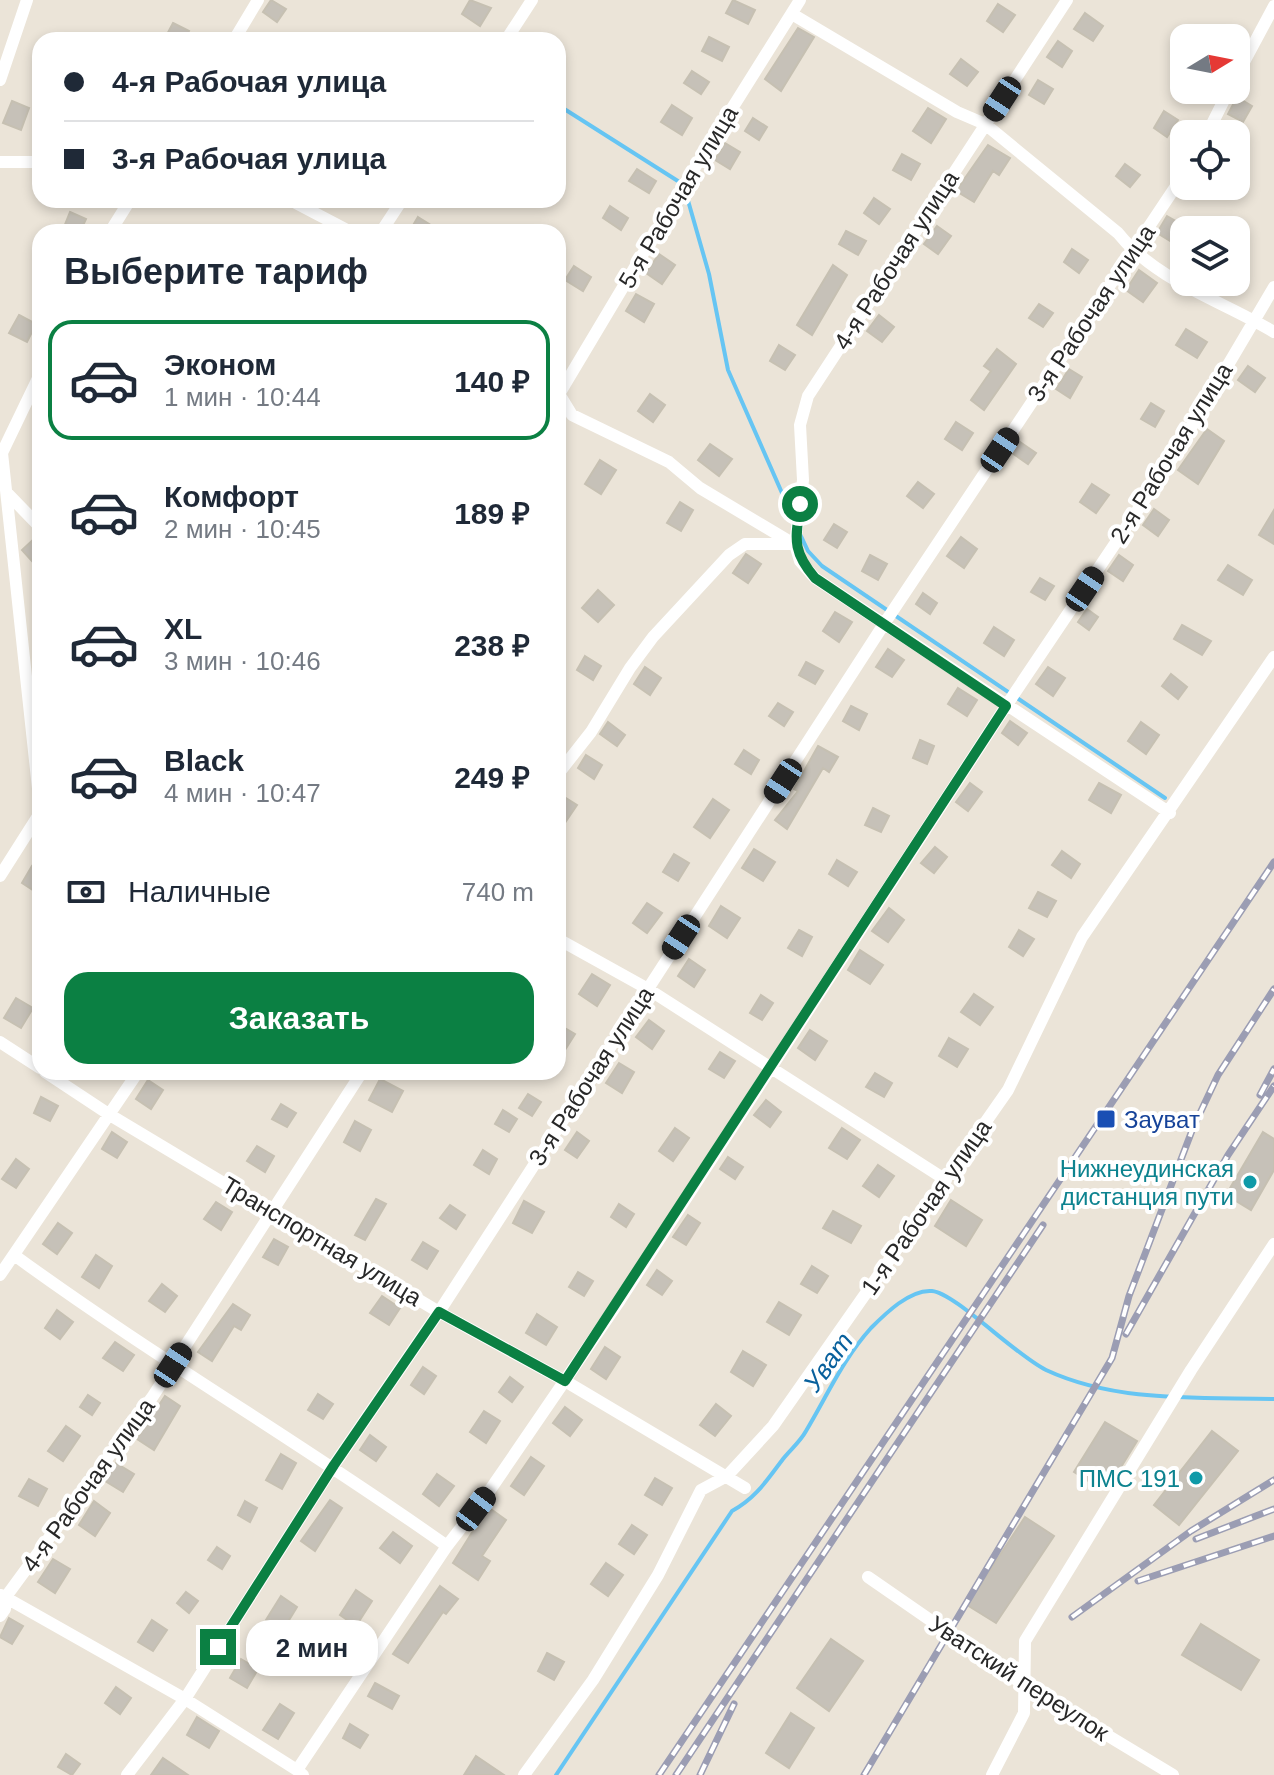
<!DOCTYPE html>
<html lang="ru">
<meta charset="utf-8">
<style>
:root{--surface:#fff;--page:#f2f2f3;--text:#1f2937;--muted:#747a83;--line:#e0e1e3;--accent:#0b8043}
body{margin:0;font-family:Arial,sans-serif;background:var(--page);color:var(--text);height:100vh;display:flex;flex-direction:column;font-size:30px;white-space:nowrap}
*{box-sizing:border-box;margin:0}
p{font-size:26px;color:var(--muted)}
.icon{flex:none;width:44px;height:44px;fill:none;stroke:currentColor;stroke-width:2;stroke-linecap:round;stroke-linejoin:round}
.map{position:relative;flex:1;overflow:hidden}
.drawer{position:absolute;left:32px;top:224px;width:534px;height:856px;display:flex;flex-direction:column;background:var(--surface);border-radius:24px;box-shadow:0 4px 12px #0003}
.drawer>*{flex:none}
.banner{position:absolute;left:32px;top:32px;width:534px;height:176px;border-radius:24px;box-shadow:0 4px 12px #0003;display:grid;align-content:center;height:176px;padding:0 32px;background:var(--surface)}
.needle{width:52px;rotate:80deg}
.tools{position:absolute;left:1170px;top:24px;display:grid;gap:16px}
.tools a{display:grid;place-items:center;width:80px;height:80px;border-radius:16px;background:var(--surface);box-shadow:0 4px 12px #0003;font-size:40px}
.end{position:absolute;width:36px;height:36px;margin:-18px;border:10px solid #0b8043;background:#fff;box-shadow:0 0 0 4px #fff}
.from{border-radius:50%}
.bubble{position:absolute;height:56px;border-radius:24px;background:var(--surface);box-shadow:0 4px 12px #0003;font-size:26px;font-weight:700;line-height:56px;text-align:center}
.car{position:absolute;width:24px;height:48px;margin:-24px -12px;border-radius:10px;box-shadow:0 0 6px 2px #0007;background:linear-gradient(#222 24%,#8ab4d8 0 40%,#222 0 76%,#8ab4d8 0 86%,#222 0)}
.banner b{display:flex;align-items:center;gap:28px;height:76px;font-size:30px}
.banner b+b{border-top:2px solid var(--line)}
.banner i{width:20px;height:20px;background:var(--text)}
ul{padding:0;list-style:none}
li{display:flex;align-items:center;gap:24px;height:120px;margin:0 16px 12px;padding:0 16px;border:4px solid transparent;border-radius:24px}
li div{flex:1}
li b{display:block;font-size:30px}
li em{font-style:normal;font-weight:700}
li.on{border-color:var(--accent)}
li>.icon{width:72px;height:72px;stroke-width:1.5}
h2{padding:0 32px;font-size:36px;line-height:96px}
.pay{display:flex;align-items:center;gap:20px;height:88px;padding:0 32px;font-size:30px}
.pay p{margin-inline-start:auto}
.button{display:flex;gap:16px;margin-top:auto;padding:16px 32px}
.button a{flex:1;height:92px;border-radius:24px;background:var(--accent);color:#fff;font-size:32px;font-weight:700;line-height:92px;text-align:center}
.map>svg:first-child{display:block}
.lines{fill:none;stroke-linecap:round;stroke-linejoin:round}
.stream{stroke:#66c5f3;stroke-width:4}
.building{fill:#c6c1b8;stroke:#c6c0b2;stroke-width:2}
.minor{stroke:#fff;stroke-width:12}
.rail-casing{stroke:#9b9db3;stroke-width:7}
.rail{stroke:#fff;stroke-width:4;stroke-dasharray:12;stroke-linecap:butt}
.route{stroke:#0b8043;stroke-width:10}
.transit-dot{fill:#1a4fb4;stroke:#fff;stroke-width:3}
.culture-dot{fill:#0f9aa8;stroke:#fff;stroke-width:3}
.labels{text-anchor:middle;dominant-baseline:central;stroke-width:8;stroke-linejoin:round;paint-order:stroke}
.street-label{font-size:24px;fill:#282828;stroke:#fff}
.transit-label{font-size:24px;fill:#164399;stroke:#fff;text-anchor:start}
.culture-label{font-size:24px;fill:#0d838f;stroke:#fff;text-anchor:end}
.water-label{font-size:26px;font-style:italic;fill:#08609c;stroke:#fff}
</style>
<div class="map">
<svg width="1274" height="1775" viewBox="0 0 1274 1775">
<rect width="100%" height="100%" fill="#ebe4d8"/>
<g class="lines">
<!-- stream -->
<path class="stream" d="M558 105 681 183
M685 190 709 274 728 370 793 518
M800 534 808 551 822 566 1165 798
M556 1775 732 1511C756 1498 767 1480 783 1459 790 1450 800 1442 806 1431 827 1396 843 1359 871 1328 885 1314 910 1289 932 1291 955 1293 1015 1355 1046 1370 1117 1403 1198 1397 1274 1399"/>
</g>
<!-- building -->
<path class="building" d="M271 0 286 9 277 22 263 12Z
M470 0 491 8 480 26 462 14Z
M733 0 755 10 748 24 726 13Z
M998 4 1015 15 1003 32 987 21Z
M1085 13 1103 26 1093 41 1074 29Z
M173 23 189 31 184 40H164Z
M798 28 814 37 781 91 765 79Z
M709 37 729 47 722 61 702 51Z
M1058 41 1072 51 1062 67 1047 57Z
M961 59 978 72 967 86 950 74Z
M692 71 709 82 701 94 684 83Z
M1038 80 1053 89 1044 104 1029 95Z
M1237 97 1252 106 1243 122 1228 114Z
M12 101 29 108 21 130 3 123Z
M672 105 692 118 682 135 661 122Z
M928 108 946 119 931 143 913 131Z
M1164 111 1178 120 1167 137 1154 128Z
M753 118 767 127 759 140 745 131Z
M725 143 740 152 730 169 715 160Z
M988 145 1010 158 999 175 993 171 974 202 956 191Z
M902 154 920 164 911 180 893 170Z
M1125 164 1140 175 1130 187 1116 176Z
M637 169 656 181 649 193 629 181Z
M874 198 890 209 879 224 864 213Z
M610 206 628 218 621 230 603 218Z
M70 212 86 219 80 232H62Z
M1167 216 1181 224 1170 241 1157 233Z
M418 217 442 232H409Z
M937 226 951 236 938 254 924 244Z
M846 231 866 241 858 255 839 244Z
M1072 249 1088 260 1079 273 1064 262Z
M659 254 675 265 662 284 646 273Z
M833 265 847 275 812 335 797 325Z
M574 266 591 277 583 291 565 280Z
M1139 270 1157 283 1143 302 1126 290Z
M636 294 654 304 644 322 626 311Z
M1039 304 1053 313 1043 327 1029 318Z
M19 315 36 324 27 342 9 333Z
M879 315 894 327 882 342 867 331Z
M1186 329 1207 342 1197 358 1176 345Z
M779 345 795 355 785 370 770 361Z
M997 349 1016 364 984 410 971 400 991 371 984 366Z
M1248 366 1265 378 1255 392 1238 380Z
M1069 369 1082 377 1070 398 1056 389Z
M650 394 665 405 653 422 638 411Z
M1151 403 1164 411 1155 427 1141 419Z
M956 422 973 433 962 450 945 439Z
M1207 429 1224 441 1198 484 1178 470Z
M1020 442 1036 453 1028 464 1012 453Z
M710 444 732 459 719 476 698 460Z
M600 460 616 470 601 494 585 484Z
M918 482 934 494 923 508 907 496Z
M1092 484 1109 495 1096 513 1080 502Z
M680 502 693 510 681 531 667 523Z
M1154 509 1169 520 1158 536 1143 525Z
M1274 510V544L1259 535Z
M834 524 847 532 837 548 824 540Z
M961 537 977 549 964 568 947 556Z
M34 539 40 545V570L22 550Z
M746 554 761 564 748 583 733 573Z
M870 555 887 564 878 580 862 571Z
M1119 555 1133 565 1123 581 1108 571Z
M1228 565 1252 580 1243 595 1218 580Z
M1040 578 1054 586 1045 600 1031 592Z
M598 590 614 605 598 622 582 608Z
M923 593 937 603 930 614 916 604Z
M1087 609 1098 617 1089 630 1078 622Z
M835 612 852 622 839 642 823 631Z
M1182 625 1211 641 1202 655 1174 639Z
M994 627 1014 640 1004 656 984 643Z
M888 649 904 660 892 677 876 667Z
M585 656 601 666 593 680 577 670Z
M806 662 823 671 815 684 799 675Z
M645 667 661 678 650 695 634 684Z
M1048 667 1065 678 1053 696 1036 684Z
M1171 674 1187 687 1178 699 1162 686Z
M958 688 977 700 967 716 948 704Z
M778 703 793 712 784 726 769 716Z
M851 706 867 714 859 730 843 721Z
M1010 721 1027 733 1018 745 1002 733Z
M608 722 625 735 617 746 600 734Z
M1141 722 1159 735 1146 754 1128 741Z
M920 740 934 746 927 764 913 758Z
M818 746 838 757 829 772 823 768 787 829 775 820 798 791 794 789Z
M744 750 759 760 751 774 735 764Z
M586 755 602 765 594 779 578 768Z
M970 783 982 792 968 811 956 802Z
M1099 783 1121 795 1111 813 1089 800Z
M558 793 577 805 558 833Z
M713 799 729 810 710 838 694 827Z
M873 808 889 816 881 832 865 825Z
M935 847 947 857 934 873 921 863Z
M754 849 775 862 763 881 742 868Z
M1062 851 1080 864 1071 878 1052 865Z
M674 854 689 863 678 881 663 872Z
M837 860 857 872 848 886 829 874Z
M32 866 40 871 36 892 22 883Z
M1038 892 1056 901 1047 917 1029 908Z
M647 903 662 913 647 933 633 923Z
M721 906 740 918 727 938 709 926Z
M889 908 904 920 888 942 872 931Z
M799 930 812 937 802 956 788 948Z
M1019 930 1034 939 1023 956 1009 947Z
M860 950 883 965 870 984 848 970Z
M689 959 705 970 694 987 678 976Z
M592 974 610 985 597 1006 579 994Z
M974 994 993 1007 980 1025 961 1012Z
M761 995 773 1003 762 1020 750 1013Z
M16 998 33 1008 21 1028 4 1018Z
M649 1020 664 1031 652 1049 636 1037Z
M558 1024 575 1034 558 1061Z
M810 1030 827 1041 815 1060 798 1048Z
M949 1038 968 1049 957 1067 939 1056Z
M720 1052 735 1061 724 1078 709 1069Z
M619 1063 634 1072 622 1093 606 1083Z
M875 1073 892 1083 884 1097 866 1087Z
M380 1079 403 1091 392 1112 369 1100Z
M148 1080 163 1090 151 1109 136 1099Z
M528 1094 541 1102 532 1116 519 1108Z
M41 1097 58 1106 50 1121 34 1113Z
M766 1100 781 1112 770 1127 754 1115Z
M281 1104 296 1113 287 1127 272 1119Z
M503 1110 517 1119 509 1132 495 1124Z
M355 1121 371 1130 360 1151 344 1142Z
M675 1128 689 1138 673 1161 659 1151Z
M842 1128 860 1140 847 1159 829 1148Z
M112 1132 127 1142 117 1158 102 1149Z
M577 1132 589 1141 577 1158 565 1150Z
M1263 1132 1274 1139V1170L1251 1210 1226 1195Z
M257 1146 274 1156 265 1172 247 1161Z
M483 1150 497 1159 489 1174 474 1165Z
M728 1157 743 1167 735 1179 720 1169Z
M16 1159 29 1169 16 1188 2 1179Z
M878 1165 894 1176 879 1197 863 1186Z
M376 1199 386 1204 365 1240 355 1235Z
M951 1200 982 1220 966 1246 935 1226Z
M524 1201 544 1212 532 1233 513 1223Z
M216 1202 232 1212 221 1230 204 1219Z
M619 1204 634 1214 626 1227 611 1217Z
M450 1205 465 1215 456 1229 440 1218Z
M833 1211 861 1226 851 1243 823 1228Z
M688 1215 700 1223 686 1245 673 1237Z
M58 1223 72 1233 57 1254 43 1244Z
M274 1239 288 1247 278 1265 263 1257Z
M423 1242 438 1251 427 1269 412 1260Z
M96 1255 112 1266 99 1288 82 1277Z
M812 1266 828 1276 817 1293 801 1284Z
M657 1270 672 1281 662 1295 647 1285Z
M578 1272 593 1281 584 1296 569 1287Z
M162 1284 177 1296 165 1312 149 1301Z
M382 1296 400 1308 389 1325 370 1313Z
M779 1302 801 1315 789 1335 767 1322Z
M233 1304 250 1315 241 1330 234 1326 212 1361 198 1352Z
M57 1310 73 1322 60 1339 45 1328Z
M537 1314 557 1327 546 1345 526 1333Z
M115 1342 134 1355 123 1371 103 1358Z
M605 1347 620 1357 606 1379 591 1369Z
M743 1351 766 1365 753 1386 731 1372Z
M423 1367 436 1376 424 1394 411 1385Z
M510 1377 523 1387 512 1402 499 1392Z
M318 1394 333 1404 323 1419 308 1410Z
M88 1395 100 1403 92 1415 80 1407Z
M165 1396 180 1406 154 1450 137 1439Z
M716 1404 731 1416 715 1436 700 1425Z
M565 1407 582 1420 570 1436 553 1423Z
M484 1411 500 1421 486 1443 470 1432Z
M1105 1422 1137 1441 1108 1488 1101 1483 1098 1487 1074 1472Z
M66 1426 80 1436 63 1461 48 1451Z
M1212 1431 1238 1451 1179 1525 1154 1505Z
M370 1435 386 1447 376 1461 360 1450Z
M281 1454 296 1463 282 1489 266 1480Z
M531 1457 544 1466 524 1495 511 1486Z
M116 1463 134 1474 123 1492 105 1481Z
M437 1474 454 1486 439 1506 423 1494Z
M655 1478 672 1488 662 1505 645 1495Z
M29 1479 47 1489 38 1506 19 1496Z
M330 1500 342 1508 315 1551 301 1541Z
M94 1501 110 1513 95 1536 79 1525Z
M245 1501 257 1508 250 1522 238 1515Z
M488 1507 506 1520 482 1556 490 1561 478 1580 453 1563Z
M1025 1517 1054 1536 996 1623 967 1605Z
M632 1525 647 1535 634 1554 619 1544Z
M393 1532 412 1546 400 1563 380 1548Z
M217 1547 230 1556 222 1569 208 1560Z
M53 1559 70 1569 55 1593 38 1582Z
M606 1563 623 1575 608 1596 591 1584Z
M440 1586 458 1599 446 1614 443 1612 408 1663 393 1654Z
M356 1590 372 1601 356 1626 340 1615Z
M186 1592 198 1601 189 1613 177 1603Z
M281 1596 297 1607 283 1630 266 1620Z
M9 1618 23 1626 12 1644 0 1637Z
M152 1620 167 1630 153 1651 138 1642Z
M1201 1624 1259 1660 1241 1690 1182 1655Z
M831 1639 863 1661 829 1711 797 1688Z
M547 1653 564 1662 554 1680 538 1671Z
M241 1659 258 1669 247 1688 230 1678Z
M375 1683 399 1696 392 1709 368 1696Z
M116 1687 131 1698 120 1714 105 1703Z
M280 1704 294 1713 278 1739 263 1730Z
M791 1713 814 1728 789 1768 766 1753Z
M197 1717 219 1731 209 1748 187 1735Z
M350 1724 368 1735 360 1748 343 1738Z
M66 1754 80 1764 72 1775 58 1767Z
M476 1756 504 1775H464Z
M163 1758 188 1775H151Z"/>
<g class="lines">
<!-- minor -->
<path class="minor" d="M1067 0 808 396 800 425 803 480 795 544 800 561 815 578 1170 813
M792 14 957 112 985 124 1118 233C1156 281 1223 301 1274 332
M234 40 258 0
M506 40 532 0
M1236 77 1274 6
M0 80 27 0
M1207 134 1229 90
M0 162H40
M290 200 351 232
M110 232 130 200
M381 232 402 200
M40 374 2 453 40 807
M558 392 572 415 669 462 700 488 792 543
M558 396 684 185 800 0
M7 493 40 527
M558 774 591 732 630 668 653 637 729 555 745 544H795
M0 876 40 813
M558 939 648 989 946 1180
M0 1042 40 1068
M45 1072 110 1115 439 1312 565 1381 745 1488
M14 1255C155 1358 305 1445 447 1546
M0 1275 138 1072
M868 1577 1024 1685 1173 1775
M1 1595 185 1699 297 1770
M0 1616 5 1609V1598L153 1396 362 1072
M127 1775 185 1699 334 1465 439 1312 884 624 1184 174
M303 1775 297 1770 447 1546 490 1490 620 1300 1006 706 1176 453 1274 287
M524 1775 593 1680 658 1575 701 1490 727 1476 773 1426 1008 1090 1082 937 1274 657
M992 1775 1024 1713 1025 1641 1191 1370 1274 1244"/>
<!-- rail casing -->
<g class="rail-casing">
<path id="rail" d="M1260 1095 1274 1069
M1126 1334 1228 1155 1274 1086
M1196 1539 1274 1509
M1138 1581 1274 1536
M1072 1617 1191 1531 1274 1480
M659 1775 1274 862
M676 1775 1043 1225
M700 1775 734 1704
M864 1775 1112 1358 1129 1296 1193 1128 1218 1075 1274 989"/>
</g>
<!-- rail -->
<use href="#rail" class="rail"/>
</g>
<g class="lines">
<!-- route -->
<path class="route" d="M218 1647 334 1465 439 1312 565 1381 1006 706 815 578C791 550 796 538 800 504"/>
</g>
<!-- markers -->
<rect class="transit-dot" x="1096" y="1109" width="20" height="20" rx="4"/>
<g class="culture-dot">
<circle cx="1250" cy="1182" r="8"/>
<circle cx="1196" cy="1478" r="8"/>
</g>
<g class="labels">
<!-- street labels -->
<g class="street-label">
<text transform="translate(678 197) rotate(-59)">5-я Рабочая улица</text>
<text transform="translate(896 260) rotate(-57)">4-я Рабочая улица</text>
<text transform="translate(1091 313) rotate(-56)">3-я Рабочая улица</text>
<text transform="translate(1171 453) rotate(-58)">2-я Рабочая улица</text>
<text transform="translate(591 1076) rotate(-57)">3-я Рабочая улица</text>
<text transform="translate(926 1207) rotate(-55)">1-я Рабочая улица</text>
<text transform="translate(322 1241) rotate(31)">Транспортная улица</text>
<text transform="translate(88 1485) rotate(-54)">4-я Рабочая улица</text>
<text transform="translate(1019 1678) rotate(33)">Уватский переулок</text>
</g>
<!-- transit labels -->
<g class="transit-label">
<text x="1124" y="1119">Зауват</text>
</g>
<!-- culture labels -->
<g class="culture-label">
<text x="1234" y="1168">Нижнеудинская<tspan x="1234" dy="28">дистанция пути</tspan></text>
<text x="1180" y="1478">ПМС 191</text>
</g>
<!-- water labels -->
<g class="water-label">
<text transform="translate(828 1362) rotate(-55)">Уват</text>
</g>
</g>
</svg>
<div class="tools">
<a><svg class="needle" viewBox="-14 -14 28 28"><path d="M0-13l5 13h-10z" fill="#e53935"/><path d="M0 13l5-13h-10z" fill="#747a83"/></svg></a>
<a><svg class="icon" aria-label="locate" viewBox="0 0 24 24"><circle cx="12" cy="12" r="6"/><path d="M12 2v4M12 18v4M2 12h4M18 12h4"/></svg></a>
<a><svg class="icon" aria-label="layers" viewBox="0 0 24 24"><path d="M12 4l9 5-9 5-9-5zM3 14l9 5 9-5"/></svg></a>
</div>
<i class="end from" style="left:800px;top:504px"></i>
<i class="end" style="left:218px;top:1647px"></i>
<div class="bubble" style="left:246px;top:1620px;width:132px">2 мин</div>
<i class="car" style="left:1002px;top:99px;rotate:213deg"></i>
<i class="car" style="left:1000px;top:450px;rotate:34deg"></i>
<i class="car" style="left:1085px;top:589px;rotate:34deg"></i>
<i class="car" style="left:783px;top:781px;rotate:213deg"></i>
<i class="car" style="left:681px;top:937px;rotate:213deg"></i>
<i class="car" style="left:173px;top:1365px;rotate:33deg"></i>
<i class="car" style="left:476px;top:1509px;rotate:37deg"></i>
<div class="banner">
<b><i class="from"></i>4-я Рабочая улица</b>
<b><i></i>3-я Рабочая улица</b>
</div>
<section class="drawer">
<h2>Выберите тариф</h2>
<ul>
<li class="on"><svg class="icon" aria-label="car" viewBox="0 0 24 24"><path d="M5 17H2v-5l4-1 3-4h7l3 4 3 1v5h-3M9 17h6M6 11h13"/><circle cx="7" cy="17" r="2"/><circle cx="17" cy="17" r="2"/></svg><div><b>Эконом</b><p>1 мин · 10:44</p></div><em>140 ₽</em></li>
<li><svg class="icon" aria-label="car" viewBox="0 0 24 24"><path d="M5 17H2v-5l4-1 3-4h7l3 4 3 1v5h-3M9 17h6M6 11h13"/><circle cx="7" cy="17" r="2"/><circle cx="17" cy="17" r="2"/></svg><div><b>Комфорт</b><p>2 мин · 10:45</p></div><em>189 ₽</em></li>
<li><svg class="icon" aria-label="car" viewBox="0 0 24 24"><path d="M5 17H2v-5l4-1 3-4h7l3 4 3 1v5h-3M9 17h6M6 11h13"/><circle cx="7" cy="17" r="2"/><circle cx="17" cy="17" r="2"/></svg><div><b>XL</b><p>3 мин · 10:46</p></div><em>238 ₽</em></li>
<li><svg class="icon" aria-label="car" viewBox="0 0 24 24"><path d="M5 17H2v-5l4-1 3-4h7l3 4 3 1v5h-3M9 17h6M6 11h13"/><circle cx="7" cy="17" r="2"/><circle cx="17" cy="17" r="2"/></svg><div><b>Black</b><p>4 мин · 10:47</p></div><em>249 ₽</em></li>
</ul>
<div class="pay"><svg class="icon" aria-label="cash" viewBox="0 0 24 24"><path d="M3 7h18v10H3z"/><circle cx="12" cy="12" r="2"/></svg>Наличные<p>740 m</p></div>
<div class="button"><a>Заказать</a></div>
</section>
</div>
